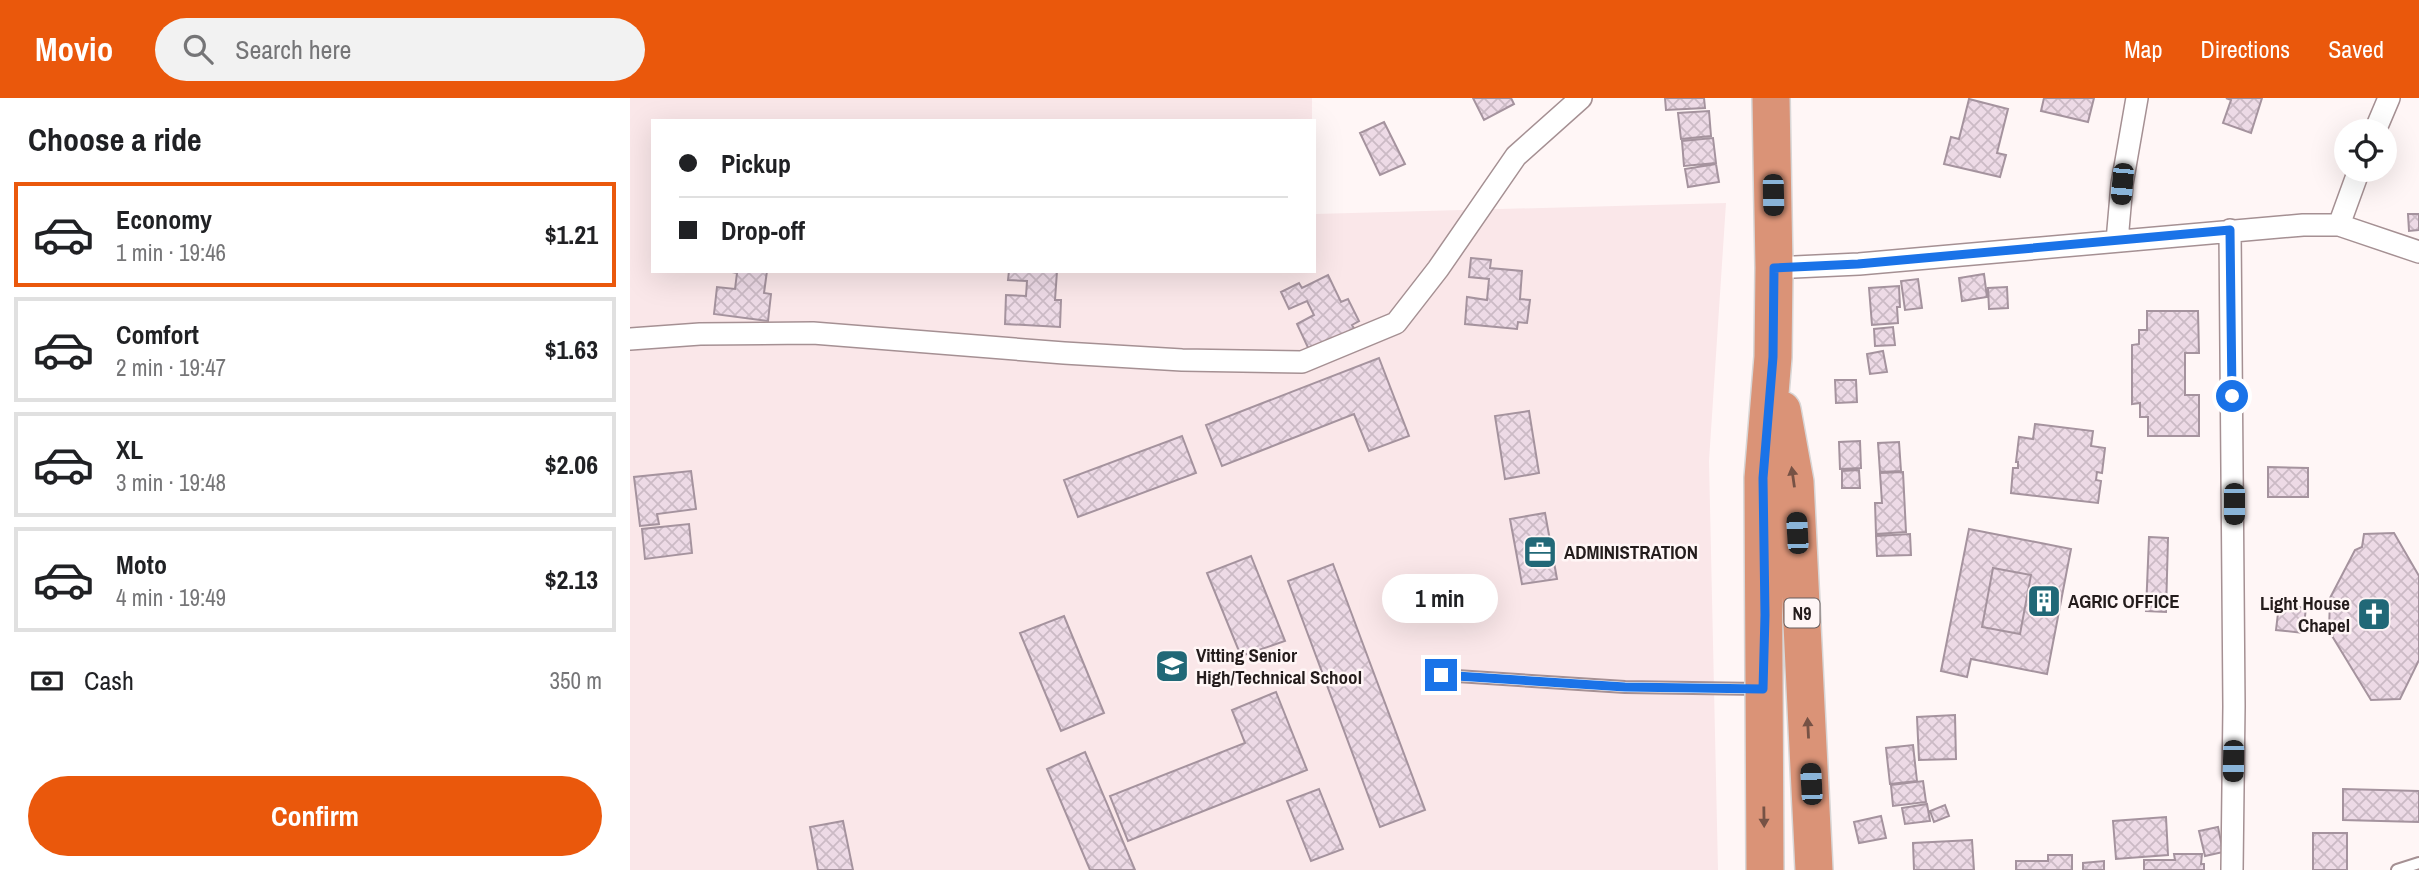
<!DOCTYPE html>
<meta charset="utf-8">
<style>
:root{--surface:#fff;--page:#f2f2f2;--text:#202124;--muted:#757577;--line:#e0e0e0;--accent:#ea580c}
body{margin:0;font-family:"Archivo Narrow",sans-serif;background:var(--page);color:var(--text);height:100vh;display:flex;flex-direction:column;font-size:26px;white-space:nowrap}
*{box-sizing:border-box;margin:0}
p{font-size:23px;color:var(--muted)}
.icon{flex:none;width:38px;height:38px;fill:none;stroke:currentColor;stroke-width:2;stroke-linecap:round;stroke-linejoin:round}
.map{position:relative;flex:1;overflow:hidden}
.side{display:flex;flex-direction:column;background:var(--surface);width:630px}
.side>*{flex:none}
.top-card{position:absolute;left:21px;top:21px;width:665px;height:154px;border-radius:0px;box-shadow:0 7px 28px #0002;display:grid;align-content:center;height:154px;padding:0 28px;background:var(--surface)}
.tools{position:absolute;left:1704px;top:21px;display:grid;gap:14px}
.tools a{display:grid;place-items:center;width:63px;height:63px;border-radius:50%;background:var(--surface);box-shadow:0 7px 28px #0002;font-size:35px}
.end{position:absolute;width:32px;height:32px;margin:-16px;border:9px solid #1a73e8;background:#fff;box-shadow:0 0 0 4px #fff}
.from{border-radius:50%}
.bubble{position:absolute;height:49px;border-radius:24px;background:var(--surface);box-shadow:0 7px 28px #0002;font-size:23px;font-weight:700;line-height:49px;text-align:center}
.car{position:absolute;width:21px;height:42px;margin:-21px -10px;border-radius:9px;box-shadow:0 0 5px 2px #0007;background:linear-gradient(#222 24%,#8ab4d8 0 40%,#222 0 76%,#8ab4d8 0 86%,#222 0)}
.top-card b{display:flex;align-items:center;gap:24px;height:66px;font-size:26px}
.top-card b+b{border-top:2px solid var(--line)}
.top-card i{width:18px;height:18px;background:var(--text)}
ul{padding:0;list-style:none}
li{display:flex;align-items:center;gap:21px;height:105px;margin:0 14px 10px;padding:0 14px;border:4px solid var(--line);border-radius:0px}
li div{flex:1}
li b{display:block;font-size:26px}
li em{font-style:normal;font-weight:700}
li.on{border-color:var(--accent)}
li>.icon{width:63px;height:63px;stroke-width:1.5}
h2{padding:0 28px;font-size:32px;line-height:84px}
.pay{display:flex;align-items:center;gap:18px;height:77px;padding:0 28px;font-size:26px}
.pay p{margin-inline-start:auto}
.action{display:flex;gap:14px;margin-top:auto;padding:14px 28px}
.action a{flex:1;height:80px;border-radius:42px;background:var(--accent);color:#fff;font-size:28px;font-weight:700;line-height:80px;text-align:center}
header{display:flex;align-items:center;gap:42px;box-sizing:border-box;height:98px;padding:0 35px;background:var(--accent);color:#fff}
header strong{font-size:33px}
nav{display:flex;gap:38px;margin-inline-start:auto;font-size:24px}
.search{width:490px;height:63px;background:var(--page);display:flex;align-items:center;gap:18px;box-sizing:border-box;padding:0 24px;border-radius:38px;color:var(--muted);font-size:26px}
main{display:flex;flex:1;min-height:0}
.map>svg:first-child{display:block}
.built{fill:#fae7e9}
.building{fill:url(#building-cross-hatch);stroke:#a5939e;stroke-width:2;fill-rule:evenodd}
.lines{fill:none;stroke-linecap:round;stroke-linejoin:round}
.service-casing{stroke:#a59093;stroke-width:14}
.minor-casing{stroke:#a59093;stroke-width:24}
.trunk-casing{stroke:#d8d6d6;stroke-width:40}
.service{stroke:#fff;stroke-width:10}
.minor{stroke:#fff;stroke-width:21}
.trunk{stroke:#da9377;stroke-width:37}
.oneway{fill:#765245}
.route{stroke:#1a73e8;stroke-width:9}
.labels{text-anchor:middle;dominant-baseline:central;stroke-width:5;stroke-linejoin:round;paint-order:stroke}
.shield{fill:#fff6f6;stroke:#665d5d;stroke-width:2}
.shield-label{font-size:18px;font-weight:bold;fill:#241c1c}
.poi-label{font-size:19px;font-weight:bold;fill:#241c1c;stroke:#fff6f6;text-anchor:start}
</style>
<header>
<strong>Movio</strong>
<div class="search"><svg class="icon" aria-label="search" viewBox="0 0 24 24"><circle cx="10" cy="10" r="6"/><path d="M15 15l6 6"/></svg>Search here</div>
<nav><a>Map</a><a>Directions</a><a>Saved</a></nav>
</header>
<main>
<section class="side">
<h2>Choose a ride</h2>
<ul>
<li class="on"><svg class="icon" aria-label="car" viewBox="0 0 24 24"><path d="M5 17H2v-5l4-1 3-4h7l3 4 3 1v5h-3M9 17h6M6 11h13"/><circle cx="7" cy="17" r="2"/><circle cx="17" cy="17" r="2"/></svg><div><b>Economy</b><p>1 min · 19:46</p></div><em>$1.21</em></li>
<li><svg class="icon" aria-label="car" viewBox="0 0 24 24"><path d="M5 17H2v-5l4-1 3-4h7l3 4 3 1v5h-3M9 17h6M6 11h13"/><circle cx="7" cy="17" r="2"/><circle cx="17" cy="17" r="2"/></svg><div><b>Comfort</b><p>2 min · 19:47</p></div><em>$1.63</em></li>
<li><svg class="icon" aria-label="car" viewBox="0 0 24 24"><path d="M5 17H2v-5l4-1 3-4h7l3 4 3 1v5h-3M9 17h6M6 11h13"/><circle cx="7" cy="17" r="2"/><circle cx="17" cy="17" r="2"/></svg><div><b>XL</b><p>3 min · 19:48</p></div><em>$2.06</em></li>
<li><svg class="icon" aria-label="car" viewBox="0 0 24 24"><path d="M5 17H2v-5l4-1 3-4h7l3 4 3 1v5h-3M9 17h6M6 11h13"/><circle cx="7" cy="17" r="2"/><circle cx="17" cy="17" r="2"/></svg><div><b>Moto</b><p>4 min · 19:49</p></div><em>$2.13</em></li>
</ul>
<div class="pay"><svg class="icon" aria-label="cash" viewBox="0 0 24 24"><path d="M3 7h18v10H3z"/><circle cx="12" cy="12" r="2"/></svg>Cash<p>350 m</p></div>
<div class="action"><a>Confirm</a></div>
</section>
<div class="map">
<svg width="1789" height="772" viewBox="0 0 1789 772">
<defs>
<pattern id="building-cross-hatch" width="8" height="8" patternUnits="userSpaceOnUse" patternTransform="scale(1.75)"><rect width="8" height="8" fill="#eddae6"/><path d="M0 0l8 8M0 8l8-8" fill="none" stroke="#cbbac5"/></pattern>
</defs>
<rect width="100%" height="100%" fill="#fff6f6"/>
<!-- built -->
<path class="built" d="M0 0H682V23H23V173H684V90L685 116 1096 105 1079 363 1088 772H0Z"/>
<!-- building -->
<path class="building" d="M843 0H881L884 6 854 22Z
M1035 0H1074L1075 10 1036 12Z
M1414 0H1464L1458 24 1411 13Z
M1596 0H1632L1621 35 1593 25 1601 2Z
M1339 1 1378 11 1367 55 1376 57 1370 79 1314 66 1321 39 1329 41Z
M1079 13 1081 38 1051 41 1048 15Z
M754 24 775 66 750 77 730 35Z
M1083 40 1086 65 1054 68 1052 43Z
M1086 66 1089 84 1058 89 1055 71Z
M1778 116H1789V132L1779 133Z
M841 160 861 162 860 170 892 173 890 201 900 202 897 225 888 224 887 231 835 226 837 199 857 202 859 181 839 179Z
M97 173H137L134 195 141 196 138 223 84 216 87 189 105 191 107 175Z
M379 173H427L425 202H431L430 229 375 226 376 197 396 198 397 183 378 182Z
M1354 176 1357 199 1332 203 1329 180Z
M698 177 711 204 718 201 729 223 722 227 725 232 680 254 667 226 684 217 677 203 659 211 651 194 669 185 672 190Z
M1288 181 1292 210 1275 212 1271 183Z
M1269 188 1270 209H1267L1268 225 1242 227 1239 190Z
M1377 189 1378 210 1359 211 1358 190Z
M1517 213H1568L1569 255H1555V297H1569V338H1518V319H1510V305L1502 306V247L1509 246V232H1517Z
M1263 229 1265 247 1245 248 1244 231Z
M1253 253 1257 274 1240 276 1237 256Z
M749 260 779 338 739 353 724 316 592 368 576 327Z
M1205 282H1226L1227 304 1206 305Z
M899 313 909 375 875 381 865 318Z
M1405 326 1463 333 1461 348 1475 350 1472 375 1467 374 1466 382 1471 383 1468 405 1381 395 1383 370H1388V364H1386L1389 339 1403 341Z
M552 338 566 375 448 419 434 382Z
M1230 343 1231 370 1210 371 1209 344Z
M1269 344 1271 373 1250 374 1248 345Z
M1638 369 1678 370V399H1638Z
M1229 372 1230 390H1212V373Z
M61 373 66 411 27 416 29 426 10 428 4 379Z
M1273 374 1276 434 1246 436 1245 405H1252L1250 375Z
M915 415 927 481 892 486 880 421Z
M59 426 62 455 15 461 12 431Z
M1339 431 1441 451 1417 576 1341 561 1337 579 1311 573ZM1363 470 1401 477 1390 536 1352 529Z
M1764 435 1789 478V562L1770 601 1741 602 1699 533 1700 500 1725 452 1732 449 1734 436Z
M1280 436 1281 457 1247 458 1246 438Z
M1519 439 1538 440 1536 514 1516 513Z
M621 458 655 543 611 558 577 475Z
M703 466 795 712 750 729 658 483Z
M1363 470 1401 477 1390 536 1352 529Z
M1649 507 1676 510 1673 535 1646 532Z
M434 518 474 615 431 633 390 535Z
M646 594 677 672 498 743 480 698 615 645 602 612Z
M1325 617 1326 661 1289 662 1287 619Z
M1283 647 1287 683 1260 686 1256 650Z
M455 654 505 772H460L417 671Z
M1293 683 1296 704 1263 708 1261 687Z
M689 691 713 751 681 763 657 703Z
M1713 691 1789 693V724L1713 722Z
M1297 706 1300 723 1275 726 1272 710Z
M1315 707 1319 718 1304 724 1300 713Z
M1251 718 1256 740 1229 745 1224 724Z
M1536 719 1538 757 1486 761 1483 723Z
M213 723 223 772H188L180 729Z
M1588 729 1593 754 1575 758 1569 733Z
M1683 735H1717V772H1683Z
M1342 742 1344 772H1284L1283 745Z
M1544 756H1572L1571 766H1574V772H1514V762H1545Z
M1418 757H1442V772H1386V763H1418Z
M1474 763V772H1453V765Z"/>
<g class="lines">
<!-- service casing -->
<g class="service-casing">
<path id="service" d="M811 577 995 589 1130 591
M1767 772 1789 765"/>
</g>
<!-- minor casing -->
<g class="minor-casing">
<path id="minor" d="M1745 33 1759 0
M1709 127 1729 72
M1600 132 1604 608 1602 772
M1487 143 1492 86 1507 0
M1144 170 1229 166 1673 127H1709L1789 154
M0 241 70 236 183 235 434 255 552 262 672 264 766 225 808 171 886 58 951 0"/>
</g>
<!-- trunk casing -->
<g class="trunk-casing">
<path id="trunk" d="M1152 312 1165 384 1184 772
M1135 772 1133 380 1143 259 1144 170 1141 0"/>
</g>
<!-- service -->
<use href="#service" class="service"/>
<!-- minor -->
<use href="#minor" class="minor"/>
<!-- trunk -->
<use href="#trunk" class="trunk"/>
</g>
<!-- one-way arrows -->
<defs><path id="oneway-solid" d="M-6-.8H1V-3.2L6.5 0L1 3.2V.8H-6Z" transform="scale(1.75)"/></defs>
<g class="oneway">
<use href="#oneway-solid" transform="translate(1163 379) rotate(-98)"/>
<use href="#oneway-solid" transform="translate(1178 630) rotate(-93)"/>
<use href="#oneway-solid" transform="translate(1134 719) rotate(89)"/>
</g>
<g class="lines">
<!-- route -->
<path class="route" d="M811 577 995 589 1133 591 1135 517 1133 380 1143 259 1144 170 1228 166 1600 132 1602 298"/>
</g>
<!-- icons -->
<defs>
<g id="office-square" transform="scale(1.75)"><rect x="-9" y="-9" width="18" height="18" rx="4" fill="#216877" stroke="#fff6f6"/><path d="M-6-3h4V-5.5h4V-3h4V5H-6ZM-1-4.5V-3h2v-1.5ZM-6 0V1H6V0Z" fill="#fff"/></g>
<g id="building-square" transform="scale(1.75)"><rect x="-9" y="-9" width="18" height="18" rx="4" fill="#216877" stroke="#fff6f6"/><path d="M-4-6H4V6H1V3H-1V6H-4ZM-2.5-4.3h1.7v1.8h-1.7ZM.8-4.3h1.7v1.8H.8ZM-2.5-1h1.7V.8h-1.7ZM.8-1h1.7V.8H.8Z" fill="#fff"/></g>
<g id="church-square" transform="scale(1.75)"><rect x="-9" y="-9" width="18" height="18" rx="4" fill="#216877" stroke="#fff6f6"/><path d="M-1.2-6h2.4v3.5h3.3v2.4h-3.3V6h-2.4V-.1h-3.3v-2.4h3.3Z" fill="#fff"/></g>
<g id="school-square" transform="scale(1.75)"><rect x="-9" y="-9" width="18" height="18" rx="4" fill="#216877" stroke="#fff6f6"/><path d="M0-5L7-2L0 1L-7-2ZM-4 1L0 2.5L4 1V4Q0 6-4 4Z" fill="#fff"/></g>
</defs>
<g fill-rule="evenodd">
<use href="#office-square" x="910" y="454"/>
<use href="#building-square" x="1414" y="503"/>
<use href="#church-square" x="1744" y="516"/>
<use href="#school-square" x="542" y="568"/>
</g>
<g class="labels">
<!-- shield labels -->
<rect class="shield" x="1154.5" y="500.5" width="35" height="29" rx="5"/>
<g class="shield-label">
<text x="1172" y="515">N9</text>
</g>
<!-- poi labels -->
<g class="poi-label">
<text x="934" y="454">ADMINISTRATION</text>
<text x="1438" y="503">AGRIC OFFICE</text>
<text x="1720" y="505" text-anchor="end">Light House<tspan x="1720" dy="22">Chapel</tspan></text>
<text x="566" y="557">Vitting Senior<tspan x="566" dy="22">High/Technical School</tspan></text>
</g>
</g>
</svg>
<div class="tools">
<a><svg class="icon" aria-label="locate" viewBox="0 0 24 24"><circle cx="12" cy="12" r="6"/><path d="M12 2v4M12 18v4M2 12h4M18 12h4"/></svg></a>
</div>
<i class="end from" style="left:1602px;top:298px"></i>
<i class="end" style="left:811px;top:577px"></i>
<div class="bubble" style="left:752px;top:476px;width:116px">1 min</div>
<i class="car" style="left:1492px;top:86px;rotate:185deg"></i>
<i class="car" style="left:1143px;top:97px;rotate:179deg"></i>
<i class="car" style="left:1604px;top:406px;rotate:180deg"></i>
<i class="car" style="left:1167px;top:435px;rotate:357deg"></i>
<i class="car" style="left:1603px;top:663px;rotate:181deg"></i>
<i class="car" style="left:1181px;top:686px;rotate:357deg"></i>
<div class="top-card">
<b><i class="from"></i>Pickup</b>
<b><i></i>Drop-off</b>
</div>
</div>
</main>
